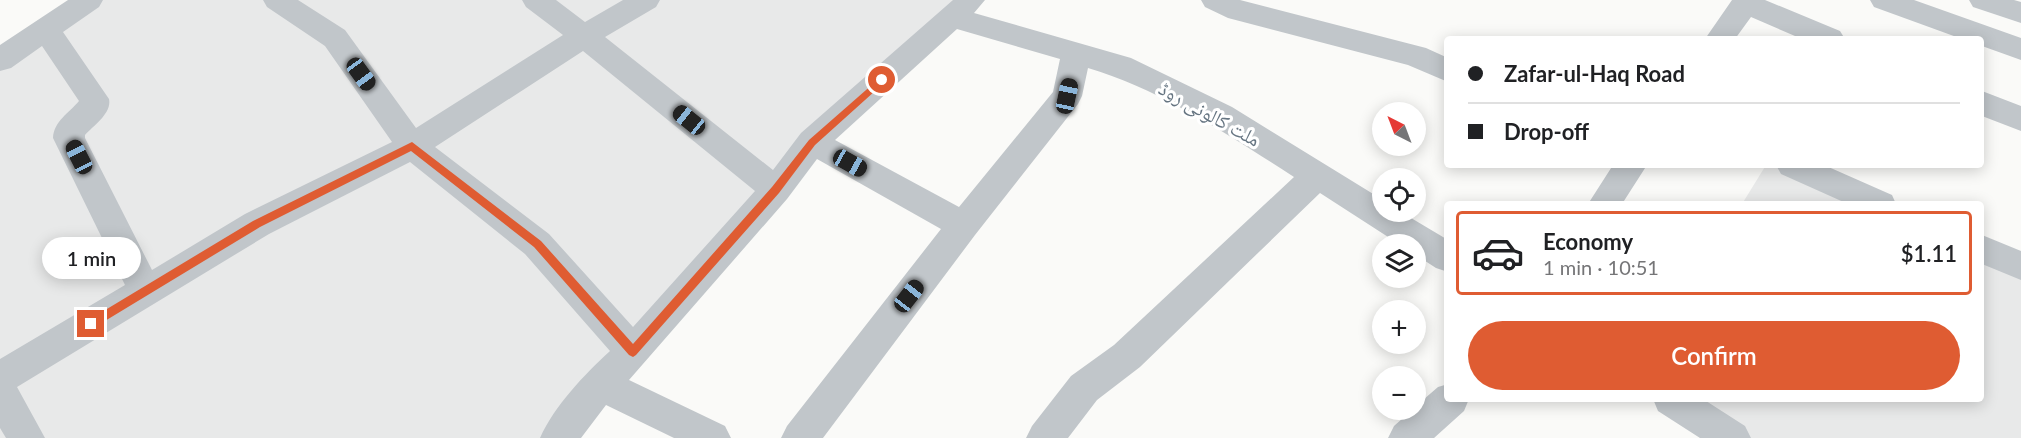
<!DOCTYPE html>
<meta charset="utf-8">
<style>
:root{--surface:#fff;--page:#f2f2f2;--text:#202124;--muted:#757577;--line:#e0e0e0;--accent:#df5c32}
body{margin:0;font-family:Lato,"Noto Naskh Arabic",sans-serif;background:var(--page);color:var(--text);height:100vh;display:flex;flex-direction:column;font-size:22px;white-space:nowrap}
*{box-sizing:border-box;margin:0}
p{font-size:20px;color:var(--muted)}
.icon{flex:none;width:33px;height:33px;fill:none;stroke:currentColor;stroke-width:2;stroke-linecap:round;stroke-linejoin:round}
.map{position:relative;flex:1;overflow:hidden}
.panel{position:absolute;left:1444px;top:201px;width:540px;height:201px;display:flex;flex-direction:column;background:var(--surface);border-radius:6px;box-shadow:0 3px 15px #0003}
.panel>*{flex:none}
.top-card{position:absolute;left:1444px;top:36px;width:540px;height:132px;border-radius:6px;box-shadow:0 3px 15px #0003;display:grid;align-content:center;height:132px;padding:0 24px;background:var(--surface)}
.needle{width:39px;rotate:318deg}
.controls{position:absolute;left:1372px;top:102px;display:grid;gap:12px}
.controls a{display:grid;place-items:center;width:54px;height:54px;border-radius:50%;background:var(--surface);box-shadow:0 3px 15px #0003;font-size:30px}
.end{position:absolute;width:27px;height:27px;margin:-14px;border:8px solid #df5c32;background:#fff;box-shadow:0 0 0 3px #fff}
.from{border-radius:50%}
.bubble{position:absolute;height:42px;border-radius:21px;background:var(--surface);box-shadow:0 3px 15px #0003;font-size:20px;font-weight:600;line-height:42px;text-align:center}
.car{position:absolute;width:18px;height:36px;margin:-18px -9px;border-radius:8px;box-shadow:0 0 4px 2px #0007;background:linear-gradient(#222 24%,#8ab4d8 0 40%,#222 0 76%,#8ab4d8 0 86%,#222 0)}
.top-card b{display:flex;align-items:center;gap:21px;height:57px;font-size:22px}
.top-card b+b{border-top:2px solid var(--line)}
.top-card i{width:15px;height:15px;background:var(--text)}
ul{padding:10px 0 0;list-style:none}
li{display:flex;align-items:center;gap:18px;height:84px;margin:0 12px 9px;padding:0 12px;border:3px solid transparent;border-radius:6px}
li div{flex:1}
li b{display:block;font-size:22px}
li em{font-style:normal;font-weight:600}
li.active{border-color:var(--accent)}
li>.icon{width:54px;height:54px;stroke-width:1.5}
.button{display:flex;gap:12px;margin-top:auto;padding:12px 24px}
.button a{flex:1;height:69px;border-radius:36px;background:var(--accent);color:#fff;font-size:24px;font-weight:600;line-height:69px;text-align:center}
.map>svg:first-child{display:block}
.built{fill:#e8e9e9}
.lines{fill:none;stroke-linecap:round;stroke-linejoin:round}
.minor{fill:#c1c6ca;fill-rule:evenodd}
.route{fill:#df5c32}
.labels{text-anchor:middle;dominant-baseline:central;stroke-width:6;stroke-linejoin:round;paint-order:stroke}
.street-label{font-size:20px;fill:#667582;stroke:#fff}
</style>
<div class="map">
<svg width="2021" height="438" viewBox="0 0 2021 438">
<rect width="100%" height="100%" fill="#fafaf8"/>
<!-- built -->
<path class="built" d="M90 0H958L548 438H0V59Z
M1766 165H1792L1880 204H1742Z
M1982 249 2021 266V438H1732L1671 399H1982Z"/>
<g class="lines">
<!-- minor -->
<path class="minor" d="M68 0H103L99 7 63 32 109 99C112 113 94 125 85 135V138L152 270 245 214 392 142 325 46 267 7 263 0H298L345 30 416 128 563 35 526 7 522 0H556L585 22 623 0H660L656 7 605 37 773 170 801 133 953 0H985L974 13 1131 58 1232 107 1383 200V212H1401L1448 240V272L1436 268 1416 255V244H1399L1320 193 1140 367 1097 400 1068 438H1026L1032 426 1071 376 1114 345 1294 177C1232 137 1160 89 1088 68L1082 96 1078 104 975 235 823 438H781L787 426 941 229 817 159 787 199 629 380 725 426 731 438H674L606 405 581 438H540C555 405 584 375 610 351L525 254 410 162 269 234 17 387 45 438H6L0 428V359L125 285 53 138C54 121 69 113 79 101L42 46 11 68 0 71V45ZM957 29 1060 59 1053 92 959 207 835 140ZM583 51 755 191 633 327 549 234 435 147Z
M1201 0H1240L1426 48 1448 58V82L1408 65 1228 18 1205 7Z
M1732 0H1765L1840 31 1845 39H1802L1751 17 1735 39H1705Z
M1870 0H1914L2021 38V60L1982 46V39H1962L1874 7Z
M1969 0H2014L2021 2V23L1973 7Z
M1982 91 2021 106V131L1982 116Z
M1613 165H1647L1622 204H1588Z
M1776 165H1824L1892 195 1896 204H1848L1781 174Z
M1982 235 2021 251V280L1982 264Z
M1448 384V399H1469L1464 411 1434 438H1388L1394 426 1412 410H1416V406L1438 387Z
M1653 399H1703L1745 426 1751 438H1700L1658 411Z"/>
</g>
<!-- route -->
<path class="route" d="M882 76 885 77V82L815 145 779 193 636 355 633 357 629 355 534 247 411 151 260 227 95 327 91 328 86 324 87 321 253 221 412 142 541 241 633 344 772 187 809 140Z"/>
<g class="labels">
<!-- street labels -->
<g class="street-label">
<text transform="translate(1210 113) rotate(29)">ملت کالونی روڈ</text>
</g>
</g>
</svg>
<div class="controls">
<a><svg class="needle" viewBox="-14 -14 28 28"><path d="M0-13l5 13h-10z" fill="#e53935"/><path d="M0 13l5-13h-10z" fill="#757577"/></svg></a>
<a><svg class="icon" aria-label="locate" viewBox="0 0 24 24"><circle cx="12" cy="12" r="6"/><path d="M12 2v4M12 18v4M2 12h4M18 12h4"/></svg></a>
<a><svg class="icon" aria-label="layers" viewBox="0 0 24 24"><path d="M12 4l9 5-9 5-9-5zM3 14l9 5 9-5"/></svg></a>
<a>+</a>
<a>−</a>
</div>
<i class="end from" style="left:882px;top:80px"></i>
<i class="end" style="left:91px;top:324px"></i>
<div class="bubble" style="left:42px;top:237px;width:99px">1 min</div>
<i class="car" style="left:361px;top:74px;rotate:144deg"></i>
<i class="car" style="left:1067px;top:96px;rotate:12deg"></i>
<i class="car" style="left:689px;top:120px;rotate:309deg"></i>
<i class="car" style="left:79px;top:157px;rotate:333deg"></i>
<i class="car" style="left:850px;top:163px;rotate:119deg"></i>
<i class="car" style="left:909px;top:296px;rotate:38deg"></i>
<div class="top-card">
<b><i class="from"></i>Zafar-ul-Haq Road</b>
<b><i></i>Drop-off</b>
</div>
<section class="panel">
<ul>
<li class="active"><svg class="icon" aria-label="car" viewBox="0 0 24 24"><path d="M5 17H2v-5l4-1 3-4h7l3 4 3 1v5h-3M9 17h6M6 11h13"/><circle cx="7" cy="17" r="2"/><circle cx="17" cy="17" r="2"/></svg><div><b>Economy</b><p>1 min · 10:51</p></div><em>$1.11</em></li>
</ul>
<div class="button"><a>Confirm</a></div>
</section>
</div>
